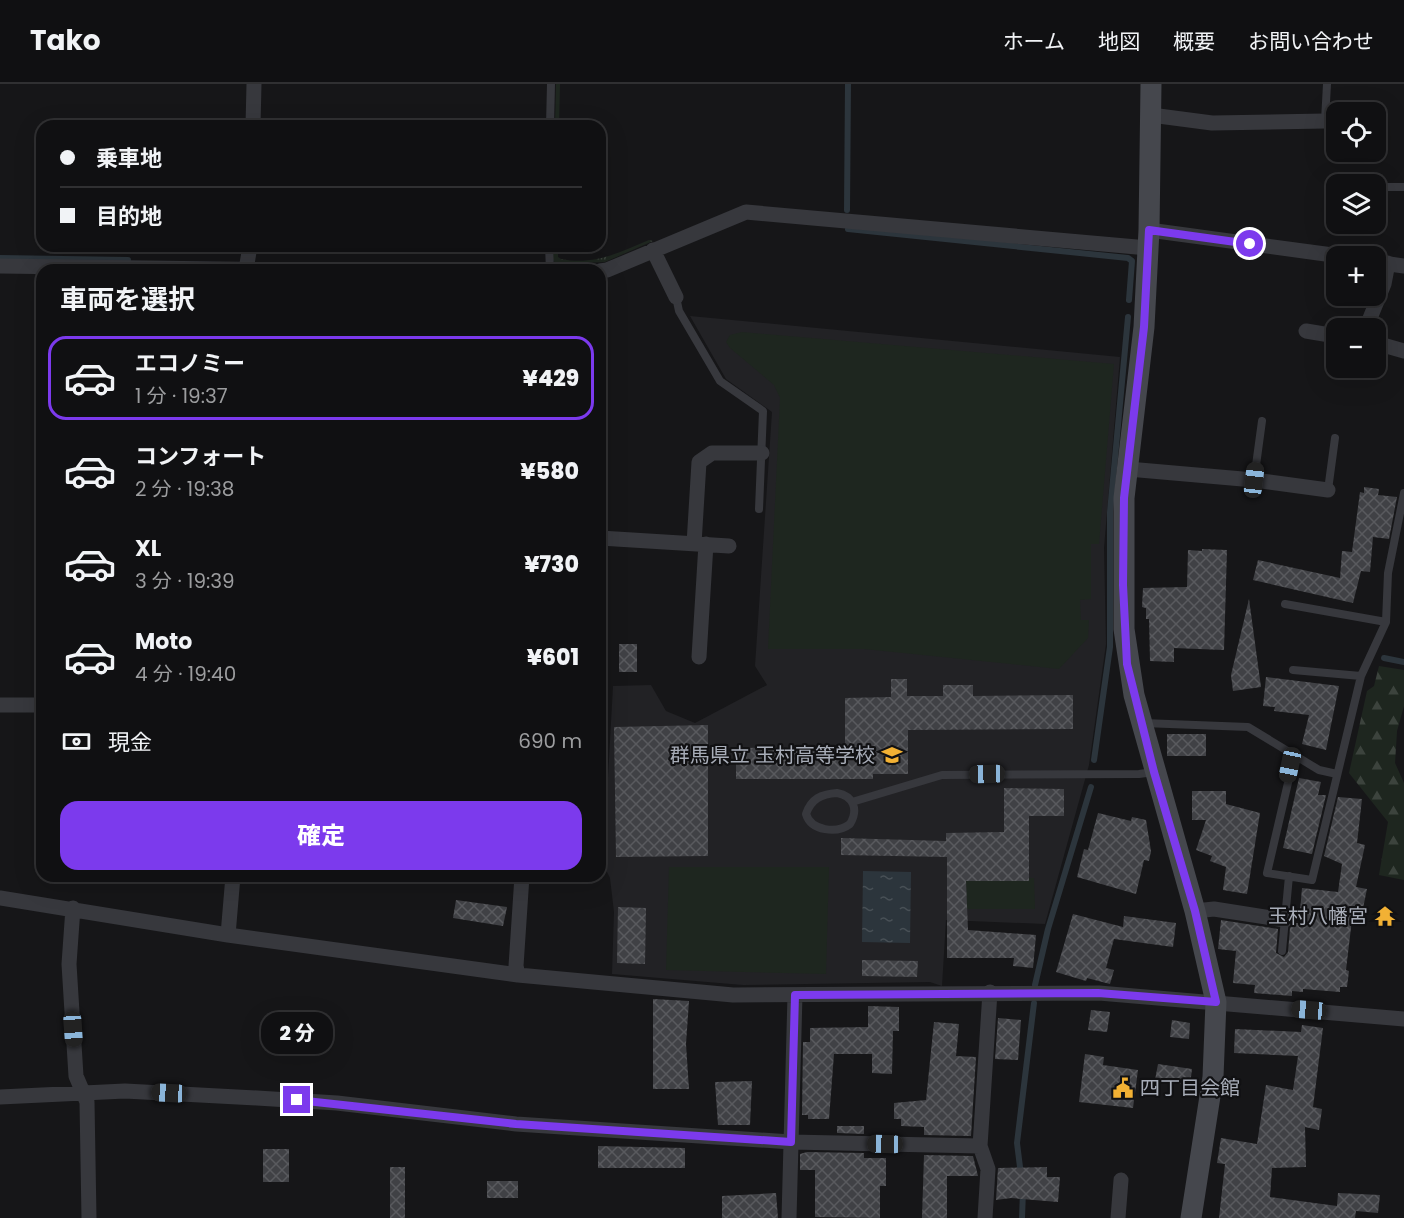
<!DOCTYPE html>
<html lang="ja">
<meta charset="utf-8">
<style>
:root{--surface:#101012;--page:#1e1e20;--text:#f1f3f6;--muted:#9c9d9f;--line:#303032;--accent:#7c3aed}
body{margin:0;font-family:Poppins,"Noto Sans JP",sans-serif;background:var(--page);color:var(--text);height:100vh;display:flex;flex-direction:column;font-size:22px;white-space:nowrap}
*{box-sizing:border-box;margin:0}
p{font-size:20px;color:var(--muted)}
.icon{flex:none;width:33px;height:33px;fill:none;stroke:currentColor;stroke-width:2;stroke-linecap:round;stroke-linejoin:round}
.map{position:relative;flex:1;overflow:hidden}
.details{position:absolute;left:36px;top:180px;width:570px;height:618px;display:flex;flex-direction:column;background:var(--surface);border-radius:18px;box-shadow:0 6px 24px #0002,0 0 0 2px var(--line)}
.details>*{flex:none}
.top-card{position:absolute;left:36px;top:36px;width:570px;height:132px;border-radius:18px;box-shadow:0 6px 24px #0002,0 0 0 2px var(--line);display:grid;align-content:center;height:132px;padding:0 24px;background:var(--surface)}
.controls{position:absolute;left:1326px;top:18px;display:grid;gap:12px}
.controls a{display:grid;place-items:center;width:60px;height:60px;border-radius:12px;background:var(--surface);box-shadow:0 6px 24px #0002,0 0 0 2px var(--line);font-size:30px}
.end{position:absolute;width:27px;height:27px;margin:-14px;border:8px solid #7c3aed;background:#fff;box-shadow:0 0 0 3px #fff}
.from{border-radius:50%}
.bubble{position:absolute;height:42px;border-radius:18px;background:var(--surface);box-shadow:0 6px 24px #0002,0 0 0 2px var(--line);font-size:20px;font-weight:800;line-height:42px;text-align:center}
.car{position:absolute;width:18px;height:36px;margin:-18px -9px;border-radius:8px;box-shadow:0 0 4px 2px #0007;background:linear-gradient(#222 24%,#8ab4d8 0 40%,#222 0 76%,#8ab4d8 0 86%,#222 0)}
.top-card b{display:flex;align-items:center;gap:21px;height:57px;font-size:22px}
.top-card b+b{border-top:2px solid var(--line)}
.top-card i{width:15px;height:15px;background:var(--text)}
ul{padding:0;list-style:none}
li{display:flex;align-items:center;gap:18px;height:84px;margin:0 12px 9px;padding:0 12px;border:3px solid transparent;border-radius:18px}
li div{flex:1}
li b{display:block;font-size:22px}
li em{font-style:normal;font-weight:800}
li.selected{border-color:var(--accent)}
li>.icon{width:54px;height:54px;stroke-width:1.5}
h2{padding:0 24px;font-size:27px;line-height:72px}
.pay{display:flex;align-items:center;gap:15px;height:66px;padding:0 24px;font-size:22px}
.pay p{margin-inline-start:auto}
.cta{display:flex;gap:12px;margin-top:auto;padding:12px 24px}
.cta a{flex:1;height:69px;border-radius:18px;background:var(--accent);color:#fff;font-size:24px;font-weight:800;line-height:69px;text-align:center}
header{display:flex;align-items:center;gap:36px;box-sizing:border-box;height:84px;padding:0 30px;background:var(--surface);border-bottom:2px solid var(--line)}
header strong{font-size:28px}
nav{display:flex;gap:33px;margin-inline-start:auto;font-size:21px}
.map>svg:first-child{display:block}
.built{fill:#222225}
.grass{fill:url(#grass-tufts)}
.forest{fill:url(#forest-firs)}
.pitch{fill:#1e261f}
.water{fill:url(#water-ripples)}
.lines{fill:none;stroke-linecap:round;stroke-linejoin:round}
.stream{stroke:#2c353c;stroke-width:6}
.building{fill:url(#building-cross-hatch)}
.lane{stroke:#37383d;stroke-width:8}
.street{stroke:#37383d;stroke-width:15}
.secondary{stroke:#45474d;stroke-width:21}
.route{stroke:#7c3aed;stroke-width:8}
.labels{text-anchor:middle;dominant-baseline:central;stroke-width:4.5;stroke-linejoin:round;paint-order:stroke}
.poi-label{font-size:20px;fill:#a8adb8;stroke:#111113;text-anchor:end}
</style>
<header>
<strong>Tako</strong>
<nav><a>ホーム</a><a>地図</a><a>概要</a><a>お問い合わせ</a></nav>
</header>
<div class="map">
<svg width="1404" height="1134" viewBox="0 0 1404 1134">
<defs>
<pattern id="grass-tufts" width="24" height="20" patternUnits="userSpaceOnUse" patternTransform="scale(1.5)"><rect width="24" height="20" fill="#1e261f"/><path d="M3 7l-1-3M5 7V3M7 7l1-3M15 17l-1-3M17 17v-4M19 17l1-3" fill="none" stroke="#3c433d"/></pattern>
<pattern id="forest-firs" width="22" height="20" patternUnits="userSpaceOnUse" patternTransform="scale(1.5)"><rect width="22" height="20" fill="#1e261f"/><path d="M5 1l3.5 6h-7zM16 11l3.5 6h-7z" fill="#3c433d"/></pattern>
<pattern id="water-ripples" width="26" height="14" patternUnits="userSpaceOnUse" patternTransform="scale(1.5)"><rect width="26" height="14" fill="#2c353c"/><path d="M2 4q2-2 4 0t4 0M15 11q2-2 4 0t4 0" fill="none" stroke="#485056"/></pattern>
<pattern id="building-cross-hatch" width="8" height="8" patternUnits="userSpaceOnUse" patternTransform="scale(1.5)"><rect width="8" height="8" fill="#404145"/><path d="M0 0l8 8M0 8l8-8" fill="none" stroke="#595a5e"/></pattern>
</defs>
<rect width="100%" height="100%" fill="#161618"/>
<!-- built -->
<path class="built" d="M690 232 1120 273 1104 464 1106 560 1089 681 1045 840 946 836 942 902 930 898 743 901 612 890 614 828 610 794 605 784V748L613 602 651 601 666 627 695 639 767 601 755 582 772 328 726 295Z"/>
<!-- grass -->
<path class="grass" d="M556 0H560L559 42H555Z
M649 156 653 157 605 178 556 180 553 176V162H558V173L561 175C593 182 621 168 649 156Z"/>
<!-- forest -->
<path class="forest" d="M1379 582 1404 586V622L1397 647 1395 679 1404 699V796L1379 791 1388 738 1349 689 1367 607 1374 602Z"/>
<!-- pitch -->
<path class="pitch" d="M742 248 1114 280 1099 460H1091V515L1080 516 1081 536H1089L1088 554 1059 585 864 565H768L780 314 774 301 730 264 726 258 730 251Z
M669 783H829L826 890 666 886Z
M1029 794H1034L1035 825H967L966 797H1029Z"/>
<!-- water -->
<path class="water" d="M863 787 911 788 910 859 862 858Z"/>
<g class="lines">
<!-- stream -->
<path class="stream" d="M847 126 848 0
M848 145 1128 174 1132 177 1129 216
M0 174 128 176
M1384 574 1404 578
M1094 676 1110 563V428L1128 233
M1035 901 1048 845 1091 703
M1021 1091 1017 1059 1034 919
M1022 1134 1023 1107"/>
</g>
<!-- building -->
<path class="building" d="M1364 403 1379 405 1378 411 1397 413 1389 455 1373 453 1370 488 1361 487 1353 519 1253 496 1258 476 1340 494 1342 467 1352 468 1360 408 1364 409Z
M1202 465 1227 466 1224 566 1174 564V578L1150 577 1149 535H1146V524L1142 523 1143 504 1187 503 1188 466 1202 467Z
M1249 515 1261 603 1233 607 1231 591Z
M619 560H637V588H619Z
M1266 593 1339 602 1326 666 1302 660 1309 631 1274 627 1275 623 1263 622Z
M891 595H907V612H943V601H973V612L1073 611V645L908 646V690H873V695H736V664L845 663V614L891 613Z
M708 641V772L616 773 614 643Z
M1167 650H1206V672H1167Z
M1299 694 1321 698 1318 711H1326L1312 770 1283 764Z
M1004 704 1064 705V732H1029V797H966L968 846 1036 851 1033 884 1013 882 1014 874H947V773L841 771V754L946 757V749L1004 748Z
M1192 707H1226V720L1260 729 1247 810 1223 806 1226 783 1210 777 1212 772 1196 766 1206 736H1192Z
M1338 713 1362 715 1357 759 1365 761 1356 803 1367 805 1362 829 1353 827 1346 886 1349 887 1347 903H1340V908L1303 905V908L1292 907V912L1254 909 1255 901 1233 899 1236 867 1218 865 1221 836 1278 845 1276 869 1284 873 1288 868 1290 844 1294 839H1299L1302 804 1338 808 1342 780 1324 772Z
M1098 729 1131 737 1132 733 1146 736 1151 767 1149 777 1144 776 1136 810 1077 793 1084 765 1088 766Z
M456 816 507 823 503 842 453 834Z
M618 823 646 824 645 880 617 879Z
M1073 830 1123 843 1124 832 1176 839 1173 863 1114 855 1106 884 1114 886 1110 900 1087 894 1086 897 1056 888Z
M862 876 918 877 917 893 862 892Z
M653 915 689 917 686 960 689 1005H653Z
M868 922 899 923V947H893L892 990 872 989V970H834L829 1035H808V1031H802L803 958H810V944L868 943Z
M1091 926 1110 928 1107 948 1088 946Z
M998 934 1021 936 1018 976 995 975Z
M1172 936 1190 939 1189 955 1170 953Z
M934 938 959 940 956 972 976 973 971 1052 924 1051V1043L901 1042V1035H894V1019L926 1016Z
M1302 941 1323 944 1313 1023 1322 1025 1319 1046 1305 1043 1306 1083 1272 1084 1270 1113 1337 1122 1338 1109 1380 1111 1378 1129 1356 1127 1355 1134H1219L1225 1080 1217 1079 1221 1054 1257 1060 1266 1001 1293 1006 1298 972 1234 969 1235 945 1301 948Z
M1085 970 1104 973 1103 981 1138 986 1133 1024 1079 1018Z
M1158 980 1192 985 1190 1001 1155 996Z
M752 997 750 1041H718L715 998Z
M837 1042H864V1050L837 1049Z
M598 1062 685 1064V1084H598Z
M263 1065H289V1098H263Z
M807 1068 864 1069V1074H886V1102H880V1134L815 1133V1086H800V1070Z
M924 1071 973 1072 978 1092H947V1134H922Z
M390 1083H405V1134H390Z
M1047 1083V1093H1060L1058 1118 1011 1114 996 1116 998 1084Z
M487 1097H518V1114H487Z
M776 1109 778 1134H722V1112Z"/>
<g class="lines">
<!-- lane -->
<path class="lane" d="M1325 37 1327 0
M550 42 551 0
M1376 103H1404
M549 162 550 186
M676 213 679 227 720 297 763 327 759 425
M1254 396 1262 337
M1328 406 1335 354
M1285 520 1386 538
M1293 586 1361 592
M1143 639 1248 643 1319 686 1337 690
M1294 673 1267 789 1312 796 1361 592 1386 538 1388 489 1404 409
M837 709C853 712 859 725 850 740 837 750 811 747 806 730 811 715 821 710 837 709Z
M852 718 942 691 1139 690 1154 688
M1282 867 1289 792"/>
<!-- street -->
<path class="street" d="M1151 31 1212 39 1325 37
M253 42 254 0
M1149 146 1340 172
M653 166 676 213
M1376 178 1404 182
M0 182 287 186
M246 186 250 162
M600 187 607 186 746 128 1148 164
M1366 244 1384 200 1388 179
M1306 247 1336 252
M1376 259 1404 267
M1128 385 1254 396 1328 406
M600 454 729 462
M694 460 699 378 712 369H762
M699 573 706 460
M0 621H42
M0 814 228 851 518 891 733 911 1099 909 1404 935
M73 824 69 880 76 992 87 1018 89 1134
M1195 827 1214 825 1285 836
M228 851 233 792
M518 891 516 882 522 792
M0 1013 125 1007 257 1014 337 1019 516 1040 791 1058 980 1062
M789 1134 795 911
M985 1134 988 1085 980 1062 990 908
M1118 1134 1121 1096"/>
<!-- secondary -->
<path class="secondary" d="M1151 0 1149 146 1144 243 1124 414V545L1134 611 1195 827 1216 918 1213 993 1191 1134"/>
</g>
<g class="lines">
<!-- route -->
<path class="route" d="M297 1016 516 1040 791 1058 795 911 1098 909 1216 918 1195 827 1154 688 1127 580 1123 501 1124 414 1144 243 1149 146 1250 160"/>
</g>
<!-- icons -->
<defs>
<g id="school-bare" transform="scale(1.62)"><path d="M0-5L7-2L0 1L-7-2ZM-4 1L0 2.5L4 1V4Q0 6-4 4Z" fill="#f2b134" stroke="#111113" stroke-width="2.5" paint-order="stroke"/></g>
<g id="temple-bare" transform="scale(1.62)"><path d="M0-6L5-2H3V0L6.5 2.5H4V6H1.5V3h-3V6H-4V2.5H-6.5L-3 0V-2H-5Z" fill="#f2b134" stroke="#111113" stroke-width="2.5" paint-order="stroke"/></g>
<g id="civic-bare" transform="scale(1.62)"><path d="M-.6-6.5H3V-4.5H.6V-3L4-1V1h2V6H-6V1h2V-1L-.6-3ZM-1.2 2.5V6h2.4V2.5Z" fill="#f2b134" stroke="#111113" stroke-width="2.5" paint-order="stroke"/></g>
</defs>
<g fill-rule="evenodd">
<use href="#school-bare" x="892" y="671"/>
<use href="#temple-bare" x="1385" y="832"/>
<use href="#civic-bare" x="1123" y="1004"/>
</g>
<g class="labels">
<!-- poi labels -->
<g class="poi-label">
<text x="875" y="671">群馬県立 玉村高等学校</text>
<text x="1368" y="832">玉村八幡宮</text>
<text x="1140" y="1004" text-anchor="start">四丁目会館</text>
</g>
</g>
</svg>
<div class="controls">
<a><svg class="icon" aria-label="locate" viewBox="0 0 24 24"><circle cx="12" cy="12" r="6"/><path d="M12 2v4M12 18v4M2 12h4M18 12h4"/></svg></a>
<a><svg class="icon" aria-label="layers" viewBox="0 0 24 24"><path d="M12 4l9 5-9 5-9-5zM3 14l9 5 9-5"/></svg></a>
<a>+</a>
<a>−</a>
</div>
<i class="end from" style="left:1250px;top:160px"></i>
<i class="end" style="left:297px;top:1016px"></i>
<div class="bubble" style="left:261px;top:928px;width:72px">2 分</div>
<i class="car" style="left:1254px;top:396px;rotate:7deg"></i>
<i class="car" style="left:1290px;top:681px;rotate:192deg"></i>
<i class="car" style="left:987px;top:690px;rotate:269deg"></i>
<i class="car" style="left:1309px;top:926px;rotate:275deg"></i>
<i class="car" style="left:73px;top:945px;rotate:176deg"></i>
<i class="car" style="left:169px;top:1009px;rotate:273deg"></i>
<i class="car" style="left:885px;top:1060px;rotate:271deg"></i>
<div class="top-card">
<b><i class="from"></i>乗車地</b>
<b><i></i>目的地</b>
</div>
<section class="details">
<h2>車両を選択</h2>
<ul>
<li class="selected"><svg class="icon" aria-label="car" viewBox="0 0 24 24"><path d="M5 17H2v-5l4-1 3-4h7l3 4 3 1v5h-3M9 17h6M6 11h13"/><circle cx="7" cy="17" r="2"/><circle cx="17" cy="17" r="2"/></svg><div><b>エコノミー</b><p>1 分 · 19:37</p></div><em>¥429</em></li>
<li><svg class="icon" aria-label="car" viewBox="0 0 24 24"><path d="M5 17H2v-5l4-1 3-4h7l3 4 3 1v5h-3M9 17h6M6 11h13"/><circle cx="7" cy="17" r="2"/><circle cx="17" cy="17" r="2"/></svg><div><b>コンフォート</b><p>2 分 · 19:38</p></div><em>¥580</em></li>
<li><svg class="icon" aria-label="car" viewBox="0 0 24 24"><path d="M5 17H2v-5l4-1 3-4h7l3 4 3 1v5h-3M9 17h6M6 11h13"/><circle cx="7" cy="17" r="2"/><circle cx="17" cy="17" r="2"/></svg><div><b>XL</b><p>3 分 · 19:39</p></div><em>¥730</em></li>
<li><svg class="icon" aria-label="car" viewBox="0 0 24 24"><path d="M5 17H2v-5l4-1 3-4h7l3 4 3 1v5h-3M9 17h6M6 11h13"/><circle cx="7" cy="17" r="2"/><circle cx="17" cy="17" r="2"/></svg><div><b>Moto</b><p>4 分 · 19:40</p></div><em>¥601</em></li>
</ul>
<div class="pay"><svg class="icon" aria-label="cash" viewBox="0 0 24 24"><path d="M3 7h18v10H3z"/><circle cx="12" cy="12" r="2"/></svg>現金<p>690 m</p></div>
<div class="cta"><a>確定</a></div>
</section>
</div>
